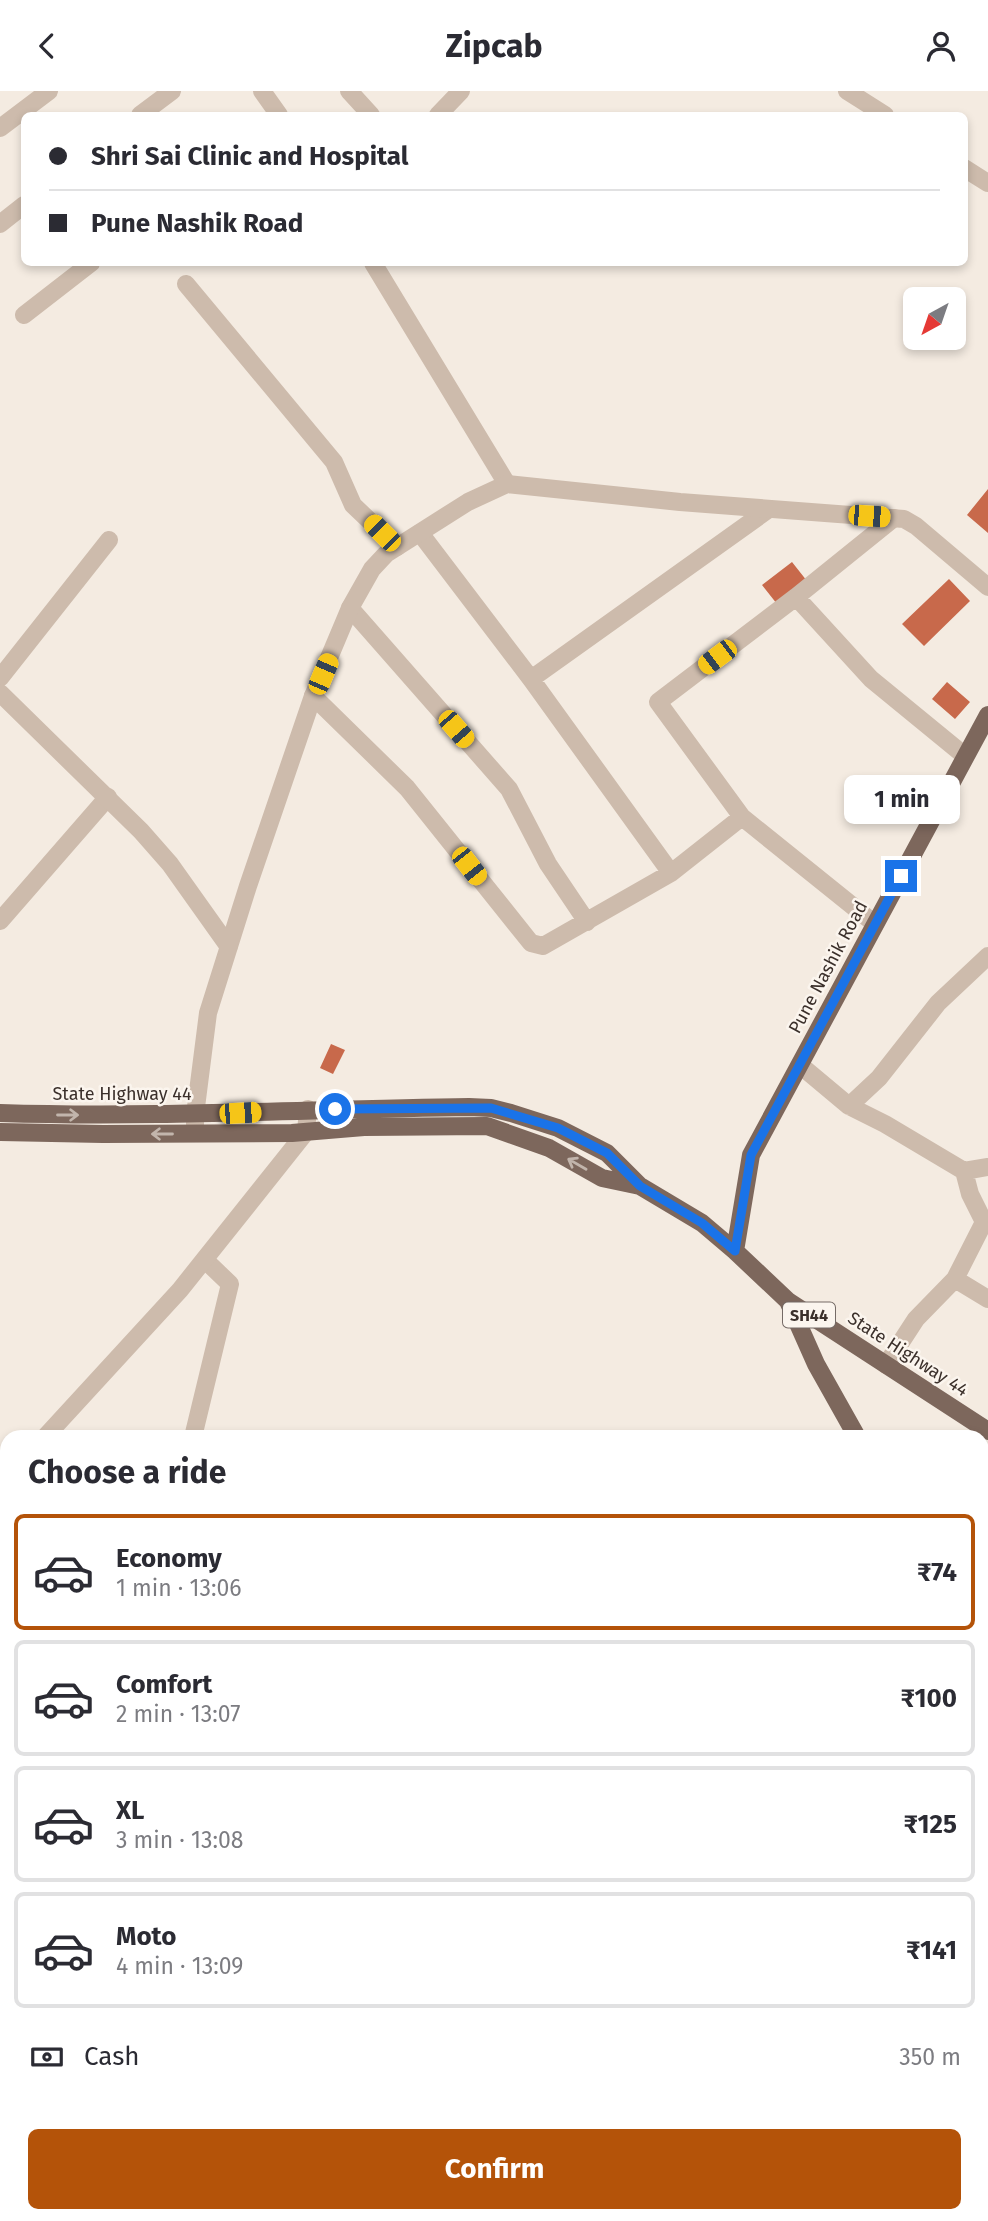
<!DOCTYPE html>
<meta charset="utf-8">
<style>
:root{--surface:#fff;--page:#f7f7f7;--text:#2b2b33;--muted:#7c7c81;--line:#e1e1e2;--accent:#b45309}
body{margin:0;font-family:"Fira Sans",sans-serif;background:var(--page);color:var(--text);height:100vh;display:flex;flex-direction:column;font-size:26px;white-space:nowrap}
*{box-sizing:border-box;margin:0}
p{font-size:23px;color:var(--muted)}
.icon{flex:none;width:38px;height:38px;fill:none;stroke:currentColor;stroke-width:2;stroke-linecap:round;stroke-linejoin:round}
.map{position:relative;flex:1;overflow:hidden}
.drawer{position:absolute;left:0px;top:1339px;width:989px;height:793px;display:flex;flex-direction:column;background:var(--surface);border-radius:21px 21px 0 0;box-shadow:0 4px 10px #0003}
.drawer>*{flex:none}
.top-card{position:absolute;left:21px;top:21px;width:947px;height:154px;border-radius:10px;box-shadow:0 4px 10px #0003;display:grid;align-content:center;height:154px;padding:0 28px;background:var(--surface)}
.needle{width:46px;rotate:220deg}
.controls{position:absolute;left:903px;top:196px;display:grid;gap:14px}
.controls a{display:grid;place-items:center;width:63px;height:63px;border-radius:10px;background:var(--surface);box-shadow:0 4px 10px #0003;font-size:35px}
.end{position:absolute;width:32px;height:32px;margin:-16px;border:9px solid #1a73e8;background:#fff;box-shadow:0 0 0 4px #fff}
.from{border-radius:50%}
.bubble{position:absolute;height:49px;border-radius:10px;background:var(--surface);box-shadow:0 4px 10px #0003;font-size:23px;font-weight:700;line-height:49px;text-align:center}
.car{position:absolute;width:21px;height:42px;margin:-21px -10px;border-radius:9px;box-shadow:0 0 5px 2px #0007;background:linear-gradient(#f5c518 24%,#345 0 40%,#f5c518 0 76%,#345 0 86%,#f5c518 0)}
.top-card b{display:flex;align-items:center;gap:24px;height:66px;font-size:26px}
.top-card b+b{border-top:2px solid var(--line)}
.top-card i{width:18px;height:18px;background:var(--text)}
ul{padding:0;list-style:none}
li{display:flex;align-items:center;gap:21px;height:116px;margin:0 14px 10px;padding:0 14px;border:4px solid var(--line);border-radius:10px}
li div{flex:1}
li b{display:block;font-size:26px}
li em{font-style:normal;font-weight:700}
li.selected{border-color:var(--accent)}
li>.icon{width:63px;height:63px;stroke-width:1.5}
h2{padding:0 28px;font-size:32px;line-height:84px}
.pay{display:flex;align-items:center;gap:18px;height:77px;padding:0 28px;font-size:26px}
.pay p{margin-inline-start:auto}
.primary-button{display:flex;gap:14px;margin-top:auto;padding:14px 28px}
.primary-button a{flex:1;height:80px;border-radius:10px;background:var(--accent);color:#fff;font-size:28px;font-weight:700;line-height:80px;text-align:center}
header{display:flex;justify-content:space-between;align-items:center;height:91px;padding:0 28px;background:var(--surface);font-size:32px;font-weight:700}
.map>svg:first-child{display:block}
.building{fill:#c8694b}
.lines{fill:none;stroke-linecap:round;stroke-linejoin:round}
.minor{stroke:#cdbbac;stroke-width:18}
.tertiary{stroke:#cdbbac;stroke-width:18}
.primary{stroke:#7d675c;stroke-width:18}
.oneway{stroke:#c2b5ac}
.route{stroke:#1a73e8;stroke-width:9}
.labels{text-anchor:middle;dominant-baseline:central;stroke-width:5;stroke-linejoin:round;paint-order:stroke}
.shield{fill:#fbf5ee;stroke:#756b66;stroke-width:2}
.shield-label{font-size:16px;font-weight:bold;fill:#3b302b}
.street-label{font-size:18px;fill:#3b302b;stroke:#fbf5ee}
</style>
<header><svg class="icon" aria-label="back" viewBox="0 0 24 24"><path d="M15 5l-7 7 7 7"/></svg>Zipcab<svg class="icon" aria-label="person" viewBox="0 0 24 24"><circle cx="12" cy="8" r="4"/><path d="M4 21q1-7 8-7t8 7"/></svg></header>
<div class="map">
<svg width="988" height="2130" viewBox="0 0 988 2130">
<rect width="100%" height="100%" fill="#f4ebe1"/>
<!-- building -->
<path class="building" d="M988 398V442L967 424Z
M792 471 807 490 777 513 762 494Z
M949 488 970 510 924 555 902 533Z
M947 591 970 611 955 628 932 608Z
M331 953 345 959 333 983 320 977Z
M0 1550 7 1557V1600L0 1593Z
M7 1662V1697L0 1704V1668Z
M523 2124H550L545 2130H530Z
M569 2124H606L599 2130H574Z"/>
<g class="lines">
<!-- minor -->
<path class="minor" d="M262 0 279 24
M349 0 371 24
M847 0 885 24
M140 24 172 0
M438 24 461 0
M0 37 49 0
M964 77 988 92
M0 133 24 114
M373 172 507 393
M186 193 334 371 353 414 397 456
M24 224 91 172
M420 442 531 588 671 782
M796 506 871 588 965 665
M350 517 509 698 548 773 587 831
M0 587 109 449
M531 588 769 418
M313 605 407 697 531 852 543 855 671 782 742 726
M0 830 108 706
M875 833 742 726 658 611 796 506 894 427
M800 974 849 1015 879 987 938 912 988 865
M849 1015 885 1033 964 1080 988 1076
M955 1188 988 1208
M886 1274 916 1228 955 1188 984 1131 970 1103 964 1080
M193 1346 230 1193 205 1169
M982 1650 988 1656
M0 1888 7 1893
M0 1955 7 1960
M982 2053 988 2054
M125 2124 130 2130
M240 2124 248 2130
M354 2124 362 2130
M0 2126 4 2130
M372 2130 377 2124
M554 2130 559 2124
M833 2130 838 2124"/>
<!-- tertiary -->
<path class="tertiary" d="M0 602 141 740 170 773 229 856
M195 1042V1024L208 922 248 795 313 605 350 517 372 478 386 463 468 411 507 393 680 411 904 428 916 435 988 496
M45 1346 180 1199 306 1041 308 1018
M0 1395 7 1388
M0 1752H7
M646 2124 650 2130"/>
<!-- primary -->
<path class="primary" d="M0 1022C157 1027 313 1018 469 1016L491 1017 511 1022 558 1037 607 1062 640 1095 702 1132 735 1160 788 1210 988 1340
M0 1041 103 1043 292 1042 364 1036 487 1035 549 1057 602 1087 640 1095
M735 1160 751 1064 988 624
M788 1210 816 1273 857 1346
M982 1473 988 1477"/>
</g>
<!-- one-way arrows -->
<defs><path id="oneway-shaft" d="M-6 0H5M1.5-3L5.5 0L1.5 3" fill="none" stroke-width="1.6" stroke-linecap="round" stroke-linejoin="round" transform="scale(1.75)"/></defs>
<g class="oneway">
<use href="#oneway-shaft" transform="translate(68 1024)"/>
<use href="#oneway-shaft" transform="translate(162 1043) rotate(180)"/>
<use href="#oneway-shaft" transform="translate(577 1073) rotate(-150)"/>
</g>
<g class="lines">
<!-- route -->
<path class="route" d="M335 1018 491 1017 558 1037 607 1062 640 1095 702 1132 735 1160 751 1064 901 785"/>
</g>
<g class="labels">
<!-- shield labels -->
<rect class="shield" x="783" y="1211.5" width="52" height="25" rx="5"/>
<g class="shield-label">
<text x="809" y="1224">SH44</text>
</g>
<!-- street labels -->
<g class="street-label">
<text transform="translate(828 876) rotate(-62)">Pune Nashik Road</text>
<text x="122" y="1003">State Highway 44</text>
<text transform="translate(908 1263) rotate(33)">State Highway 44</text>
</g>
</g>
</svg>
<div class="controls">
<a><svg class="needle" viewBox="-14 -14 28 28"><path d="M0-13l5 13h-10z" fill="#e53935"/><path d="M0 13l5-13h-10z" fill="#7c7c81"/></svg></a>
</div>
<i class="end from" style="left:335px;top:1018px"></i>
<i class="end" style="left:901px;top:785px"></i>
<div class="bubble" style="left:844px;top:684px;width:116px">1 min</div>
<i class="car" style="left:869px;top:425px;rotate:94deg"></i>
<i class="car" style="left:382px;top:442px;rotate:315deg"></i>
<i class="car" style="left:717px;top:566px;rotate:233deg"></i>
<i class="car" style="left:323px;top:583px;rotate:23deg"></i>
<i class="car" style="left:456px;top:638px;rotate:139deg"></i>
<i class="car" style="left:469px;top:775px;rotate:142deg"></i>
<i class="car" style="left:240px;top:1022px;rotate:87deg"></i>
<div class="top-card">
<b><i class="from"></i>Shri Sai Clinic and Hospital</b>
<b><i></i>Pune Nashik Road</b>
</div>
<section class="drawer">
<h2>Choose a ride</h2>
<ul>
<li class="selected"><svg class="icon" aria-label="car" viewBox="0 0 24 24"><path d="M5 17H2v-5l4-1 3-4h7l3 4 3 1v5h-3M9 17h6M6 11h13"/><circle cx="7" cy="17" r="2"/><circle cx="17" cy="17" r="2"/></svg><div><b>Economy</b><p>1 min · 13:06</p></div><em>₹74</em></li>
<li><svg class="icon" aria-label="car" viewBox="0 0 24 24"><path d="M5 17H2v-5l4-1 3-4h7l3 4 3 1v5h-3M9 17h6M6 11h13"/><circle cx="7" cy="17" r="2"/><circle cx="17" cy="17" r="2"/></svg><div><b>Comfort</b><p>2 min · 13:07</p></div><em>₹100</em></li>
<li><svg class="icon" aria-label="car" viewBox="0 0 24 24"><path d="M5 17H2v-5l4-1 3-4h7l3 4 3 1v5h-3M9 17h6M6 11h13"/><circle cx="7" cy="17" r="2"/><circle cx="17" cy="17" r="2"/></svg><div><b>XL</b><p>3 min · 13:08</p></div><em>₹125</em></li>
<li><svg class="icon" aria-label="car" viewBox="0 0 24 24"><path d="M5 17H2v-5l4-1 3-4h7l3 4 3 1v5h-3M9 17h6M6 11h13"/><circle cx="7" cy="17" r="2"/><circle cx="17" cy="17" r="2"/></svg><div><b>Moto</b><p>4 min · 13:09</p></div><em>₹141</em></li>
</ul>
<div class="pay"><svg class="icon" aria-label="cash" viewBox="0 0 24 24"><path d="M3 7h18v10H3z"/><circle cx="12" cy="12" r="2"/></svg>Cash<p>350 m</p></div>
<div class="primary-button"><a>Confirm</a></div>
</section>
</div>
